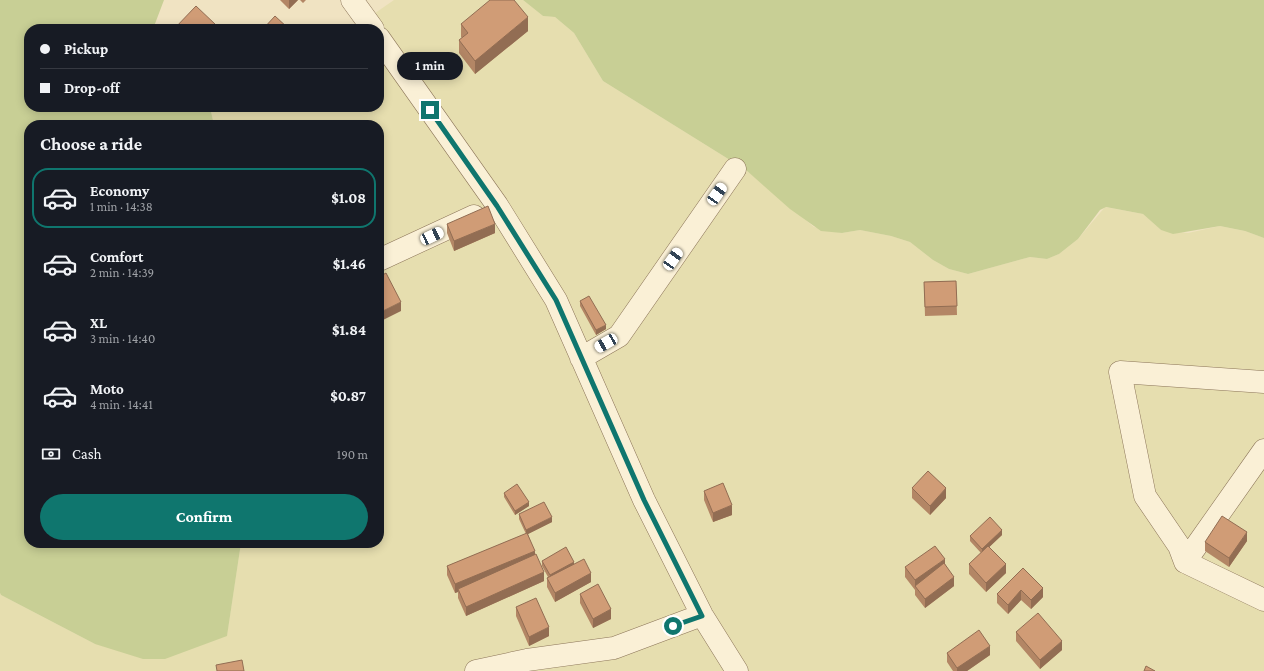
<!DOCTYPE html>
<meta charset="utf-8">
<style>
:root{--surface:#171b24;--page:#242831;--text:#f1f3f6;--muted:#9ea1a6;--line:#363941;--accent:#0f766e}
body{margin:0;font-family:"Crimson Pro",serif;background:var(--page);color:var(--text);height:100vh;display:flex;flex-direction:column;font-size:15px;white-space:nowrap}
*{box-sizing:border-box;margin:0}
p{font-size:13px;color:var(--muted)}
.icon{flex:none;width:22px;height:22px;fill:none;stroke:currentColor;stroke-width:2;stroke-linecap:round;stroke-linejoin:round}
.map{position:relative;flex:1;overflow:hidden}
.panel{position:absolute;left:24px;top:120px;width:360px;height:428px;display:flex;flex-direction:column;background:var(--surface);border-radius:16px;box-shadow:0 2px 10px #0003}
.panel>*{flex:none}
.guide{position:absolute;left:24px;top:24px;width:360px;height:88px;border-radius:16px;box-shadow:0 2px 10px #0003;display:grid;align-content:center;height:88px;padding:0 16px;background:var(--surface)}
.end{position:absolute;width:18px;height:18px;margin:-9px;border:5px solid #0f766e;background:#fff;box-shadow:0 0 0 2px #fff}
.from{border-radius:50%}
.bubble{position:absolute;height:28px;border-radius:14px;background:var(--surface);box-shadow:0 2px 10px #0003;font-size:13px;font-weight:700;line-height:28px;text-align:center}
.car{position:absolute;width:12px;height:24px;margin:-12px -6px;border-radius:5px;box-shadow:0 0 3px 1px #0007;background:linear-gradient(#fff 24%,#345 0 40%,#fff 0 76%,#345 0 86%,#fff 0)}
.guide b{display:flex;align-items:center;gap:14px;height:38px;font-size:15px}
.guide b+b{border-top:1px solid var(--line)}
.guide i{width:10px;height:10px;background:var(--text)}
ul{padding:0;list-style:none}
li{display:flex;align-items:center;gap:12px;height:60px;margin:0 8px 6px;padding:0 8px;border:2px solid transparent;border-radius:16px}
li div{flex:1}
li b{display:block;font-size:15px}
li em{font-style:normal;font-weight:700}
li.on{border-color:var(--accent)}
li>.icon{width:36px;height:36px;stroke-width:1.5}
h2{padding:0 16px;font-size:18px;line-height:48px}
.pay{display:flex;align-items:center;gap:10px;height:44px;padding:0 16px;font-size:15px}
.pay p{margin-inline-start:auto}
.primary-button{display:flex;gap:8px;margin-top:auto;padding:8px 16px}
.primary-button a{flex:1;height:46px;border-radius:24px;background:var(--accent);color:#fff;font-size:16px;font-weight:700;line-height:46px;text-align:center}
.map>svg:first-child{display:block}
.farmland{fill:#e6deaf}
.green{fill:#c8cf95}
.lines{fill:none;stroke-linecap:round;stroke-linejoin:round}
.minor-casing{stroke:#8b7458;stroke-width:23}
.minor{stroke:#faf0d6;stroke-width:22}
.wall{fill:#b38665}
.shaded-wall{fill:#926d53}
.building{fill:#d09c76;stroke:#926d53}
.route{stroke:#0f766e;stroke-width:5}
</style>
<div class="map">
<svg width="1264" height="671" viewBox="0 0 1264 671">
<rect width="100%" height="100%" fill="#f0e3c2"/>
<!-- farmland -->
<path class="farmland" d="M394 0H523L543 16 555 17 574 33 603 81 746 170 814 227 842 233 860 230 891 236 910 242 933 260 949 269 968 274 1030 257 1047 259 1059 254 1078 239 1105 207 1143 214 1161 230 1188 233 1220 226 1245 231 1264 238V671H0V593L1 595 95 644 227 635 241 543H379V125H214L210 107H379V29H352Z"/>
<!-- green -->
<path class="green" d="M0 0H164L153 29H29V107H210L214 125H29V543H241L227 636 165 659H143L95 644 1 595 0 593Z
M523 0H1264V238L1245 231 1220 226 1173 234 1161 230 1143 214 1106 207 1100 210 1078 239 1059 254 1047 259 1030 257 968 274 949 269 933 260 910 242 891 236 860 230 842 233 821 231 790 209 746 170 603 81 574 33 555 17 543 16Z"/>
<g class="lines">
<!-- minor casing -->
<g class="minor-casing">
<path id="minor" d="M352 0 373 29
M379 38 497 205 556 300 644 500 702 615 737 671
M379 260 474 216
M581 358 619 336 735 169
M1264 382 1120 372 1145 496 1179 546 1185 562 1264 600
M1185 562 1264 450
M476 671 527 660 614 648 702 615"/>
</g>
<!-- minor -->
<use href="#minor" class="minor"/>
</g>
<!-- wall -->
<path class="wall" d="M280 0H298L289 9Z
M300 0H306L303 3Z
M461 24 528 31 475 74 459 53V40L462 38 461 37Z
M447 224 495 233 454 251 447 233Z
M956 281 957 315 925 316 924 282Z
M580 301 606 329 596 335 580 306Z
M912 488 946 498 930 515 912 498Z
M704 491 732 515 713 522 704 500Z
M504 493 529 506 515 515 504 497Z
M519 514 552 522 528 534 544 581 466 616 458 598V592L455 593 447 575V566L526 534 519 519Z
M1002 535 989 547 1006 573 986 592 969 574V564L981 553 970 541V536Z
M1247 541 1229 567 1205 551V542Z
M542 561 574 564 591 582 555 602 547 587V578L548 577 542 566Z
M945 564 954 586 925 608 915 595V590L905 577V567Z
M1023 568 1043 597 1031 609 1021 600 1008 614 997 603V594Z
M580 594 611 619 593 628 580 603Z
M516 607 549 636 529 646 516 616Z
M1016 632 1062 650 1040 669 1016 641Z
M947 653 990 655 967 671H953L947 662Z"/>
<!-- shaded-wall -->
<path class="shaded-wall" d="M289 0H298L289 9Z
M528 17V31L475 74V61Z
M495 224V233L454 251V241Z
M401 302V311L379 322V313Z
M606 325V329L596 335V330Z
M946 488V498L930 515V506Z
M529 502V506L515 515V511Z
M732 505V515L713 522V513Z
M552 517V522L526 535V530Z
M1002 530V535L982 554V549Z
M1247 532V541L1229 567V558Z
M535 551V560L458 589V592L455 593V584Z
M945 559V568L915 586V590V580Z
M574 562V566L550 580V575Z
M1006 564V573L986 592V583Z
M544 572V581L466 616V607Z
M591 573V582L555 602V593Z
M954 577V586L925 608V599Z
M1043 588V597L1031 609V600Z
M1021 590V600L1008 614V605Z
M611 609V619L593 628V619Z
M549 627V636L529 646V637Z
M1062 641V650L1040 669V660Z
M990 646V655L967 671H957V668Z"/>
<!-- building -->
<path class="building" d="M490 0H514L528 17 475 61 459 40 468 33 461 24Z
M196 6 216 25 212 29H174Z
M275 16 289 29H263Z
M488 206 495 224 454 241 447 224Z
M386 273 401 302 379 313V277Z
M956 281 957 306 925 307 924 282Z
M589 296 606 325 596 330 580 301Z
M928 471 946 488 930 506 912 488Z
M723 483 732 505 713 513 704 491Z
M517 484 529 502 515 511 504 493Z
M544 502 552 517 526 530 519 514Z
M1222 516 1247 532 1229 558 1205 542Z
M990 517 1002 530 982 549 970 536Z
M527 533 535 551 455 584 447 566Z
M935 546 945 559 915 580 905 567Z
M988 546 1006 564 986 583 969 564Z
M566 547 574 562 550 575 542 561Z
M536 554 544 572 466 607 458 589Z
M584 559 591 573 555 593 547 578Z
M944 563 954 577 925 599 915 586Z
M1023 568 1043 588 1031 600 1021 590 1008 605 997 594Z
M598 584 611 609 593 619 580 594Z
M536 598 549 627 529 637 516 607Z
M1038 613 1062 641 1040 660 1016 632Z
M979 630 990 646 957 668 947 653Z
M242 660 244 671H217L216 665Z
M1146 666 1155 671H1144Z"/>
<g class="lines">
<!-- route -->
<path class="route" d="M430 110 497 206 556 300 644 500 702 616 673 626"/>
</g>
</svg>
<i class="end from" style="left:673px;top:626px"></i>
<i class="end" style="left:430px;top:110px"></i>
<div class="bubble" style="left:397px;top:52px;width:66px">1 min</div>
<i class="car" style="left:717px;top:194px;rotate:35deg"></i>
<i class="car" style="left:432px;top:236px;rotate:65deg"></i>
<i class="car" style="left:673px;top:259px;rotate:35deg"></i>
<i class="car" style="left:606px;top:343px;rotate:240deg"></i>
<div class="guide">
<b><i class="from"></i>Pickup</b>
<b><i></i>Drop-off</b>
</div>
<section class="panel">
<h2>Choose a ride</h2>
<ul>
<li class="on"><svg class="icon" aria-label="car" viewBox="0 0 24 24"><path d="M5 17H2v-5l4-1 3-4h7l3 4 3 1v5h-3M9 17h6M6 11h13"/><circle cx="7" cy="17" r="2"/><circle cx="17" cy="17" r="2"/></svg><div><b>Economy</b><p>1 min · 14:38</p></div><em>$1.08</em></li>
<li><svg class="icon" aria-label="car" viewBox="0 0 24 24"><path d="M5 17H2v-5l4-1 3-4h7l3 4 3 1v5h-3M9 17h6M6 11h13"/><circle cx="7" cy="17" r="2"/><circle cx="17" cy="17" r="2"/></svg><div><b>Comfort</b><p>2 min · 14:39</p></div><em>$1.46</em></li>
<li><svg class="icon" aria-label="car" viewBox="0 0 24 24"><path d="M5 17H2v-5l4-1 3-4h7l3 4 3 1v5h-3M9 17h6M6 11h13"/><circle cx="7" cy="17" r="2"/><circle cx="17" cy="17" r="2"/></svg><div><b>XL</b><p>3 min · 14:40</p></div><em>$1.84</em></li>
<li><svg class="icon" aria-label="car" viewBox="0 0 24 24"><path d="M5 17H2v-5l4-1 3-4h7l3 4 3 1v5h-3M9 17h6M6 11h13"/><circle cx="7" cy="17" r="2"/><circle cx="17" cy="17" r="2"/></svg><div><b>Moto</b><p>4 min · 14:41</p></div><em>$0.87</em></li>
</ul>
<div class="pay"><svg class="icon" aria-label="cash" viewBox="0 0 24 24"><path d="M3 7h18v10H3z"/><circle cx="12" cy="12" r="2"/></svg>Cash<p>190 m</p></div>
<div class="primary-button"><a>Confirm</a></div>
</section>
</div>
